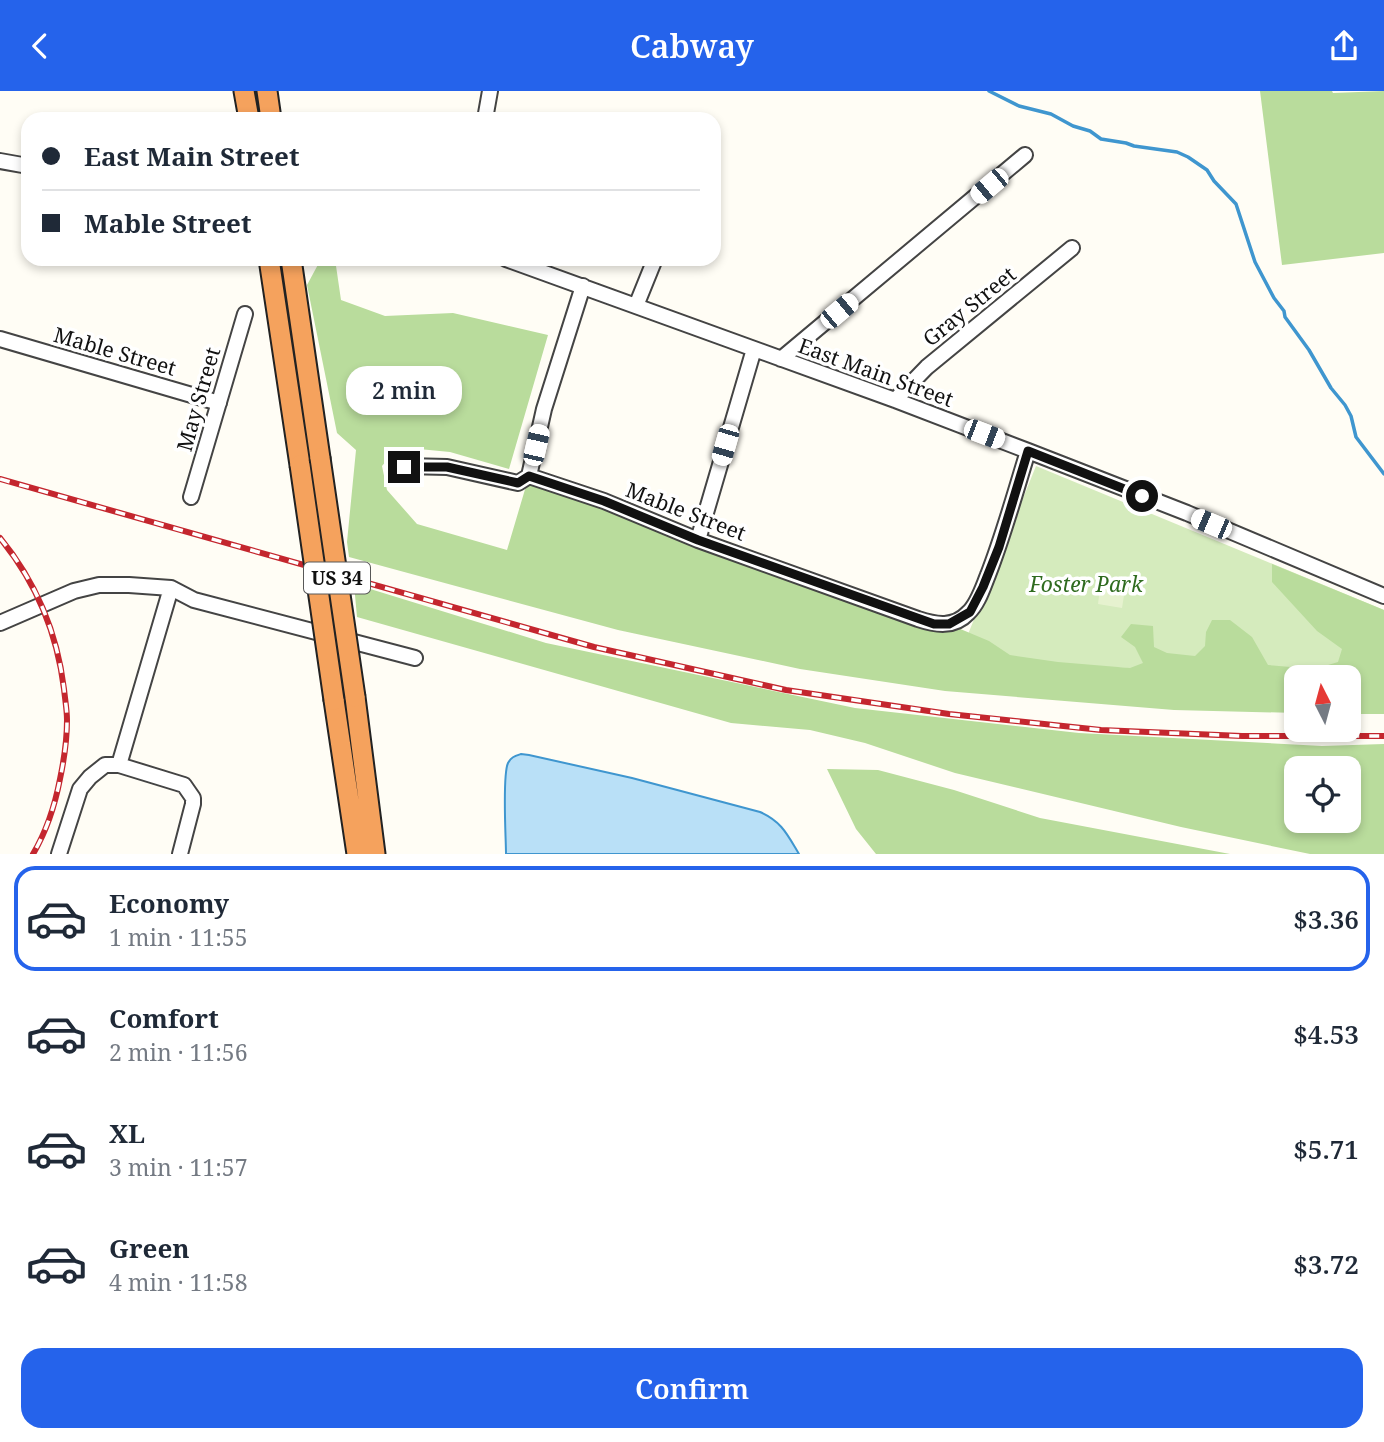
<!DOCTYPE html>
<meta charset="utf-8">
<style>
:root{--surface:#fff;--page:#f2f2f3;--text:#1f2937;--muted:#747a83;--line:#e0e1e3;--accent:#2563eb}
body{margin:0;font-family:"Noto Serif",serif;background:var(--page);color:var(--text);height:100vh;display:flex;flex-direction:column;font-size:26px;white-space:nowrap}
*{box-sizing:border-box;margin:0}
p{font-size:23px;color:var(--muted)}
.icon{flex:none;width:38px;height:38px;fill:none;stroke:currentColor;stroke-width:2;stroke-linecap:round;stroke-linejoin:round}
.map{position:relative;height:763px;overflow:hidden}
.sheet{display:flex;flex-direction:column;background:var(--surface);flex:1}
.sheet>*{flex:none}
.top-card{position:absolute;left:21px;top:21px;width:700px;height:154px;border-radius:21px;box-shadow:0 4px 10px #0003;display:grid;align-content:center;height:154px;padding:0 21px;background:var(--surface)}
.needle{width:46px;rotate:354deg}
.controls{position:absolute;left:1284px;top:574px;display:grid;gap:14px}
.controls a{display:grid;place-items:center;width:77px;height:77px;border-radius:14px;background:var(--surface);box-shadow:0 4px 10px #0003;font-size:35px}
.end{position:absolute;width:32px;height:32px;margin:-16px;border:9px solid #111;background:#fff;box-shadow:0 0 0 4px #fff}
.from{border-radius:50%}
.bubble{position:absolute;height:49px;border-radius:21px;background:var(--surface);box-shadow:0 4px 10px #0003;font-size:23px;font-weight:600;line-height:49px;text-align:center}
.car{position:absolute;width:21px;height:42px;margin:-21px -10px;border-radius:9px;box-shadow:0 0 5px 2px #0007;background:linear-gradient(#fff 24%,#345 0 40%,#fff 0 76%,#345 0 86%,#fff 0)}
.top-card b{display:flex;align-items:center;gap:24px;height:66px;font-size:26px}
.top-card b+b{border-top:2px solid var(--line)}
.top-card i{width:18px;height:18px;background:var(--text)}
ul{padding:12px 0 0;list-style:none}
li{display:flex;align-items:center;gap:21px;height:105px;margin:0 14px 10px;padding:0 7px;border:4px solid transparent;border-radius:21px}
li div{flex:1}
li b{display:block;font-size:26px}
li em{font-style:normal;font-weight:600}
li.on{border-color:var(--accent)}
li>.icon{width:63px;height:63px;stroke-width:1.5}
.action{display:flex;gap:14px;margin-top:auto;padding:14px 21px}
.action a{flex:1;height:80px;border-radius:21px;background:var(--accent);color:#fff;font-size:28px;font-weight:600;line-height:80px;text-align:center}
header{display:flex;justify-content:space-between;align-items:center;height:91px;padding:0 21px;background:var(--accent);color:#fff;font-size:32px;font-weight:600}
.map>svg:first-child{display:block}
.green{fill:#d5ebbd}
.forest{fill:#b9dc9c;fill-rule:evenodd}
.pitch{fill:#e6f2cf}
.water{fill:#b9e0f7;stroke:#3f96cf;stroke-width:2}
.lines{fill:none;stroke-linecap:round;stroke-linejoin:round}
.stream{stroke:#3f96cf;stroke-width:3.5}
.minor-casing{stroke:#444;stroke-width:18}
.highway-casing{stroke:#222;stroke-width:23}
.minor{stroke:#fff;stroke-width:14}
.highway{stroke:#f5a25d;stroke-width:19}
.rail-casing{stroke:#c4262e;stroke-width:6}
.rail{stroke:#fff;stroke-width:3.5;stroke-dasharray:10;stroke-linecap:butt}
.highway-bridge-casing{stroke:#222;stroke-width:23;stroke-linecap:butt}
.highway-bridge{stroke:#f5a25d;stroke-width:19}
.route{stroke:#111;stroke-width:9}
.labels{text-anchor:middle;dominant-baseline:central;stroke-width:7;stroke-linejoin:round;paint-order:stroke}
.shield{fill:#fff;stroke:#585858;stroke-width:2}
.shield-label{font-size:19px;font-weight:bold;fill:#111}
.street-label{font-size:21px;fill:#111;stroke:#fff}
.park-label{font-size:21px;font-style:italic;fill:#2f6b1f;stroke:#fff}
</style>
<header><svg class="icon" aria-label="back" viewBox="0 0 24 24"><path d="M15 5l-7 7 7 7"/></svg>Cabway<svg class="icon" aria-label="share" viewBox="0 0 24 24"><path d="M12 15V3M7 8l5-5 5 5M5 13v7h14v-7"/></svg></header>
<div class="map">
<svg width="1384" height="763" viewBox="0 0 1384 763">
<rect width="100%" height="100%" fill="#fffdf5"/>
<!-- green -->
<path class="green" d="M1036 375 1384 519 1349 586H1297L958 568Z"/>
<!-- forest -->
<path class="forest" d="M1260 0H1332L1333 2 1384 0V162L1282 174Z
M321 168H335L341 209 385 225 453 222 548 244 509 378 450 361 398 356 382 375 387 399 417 433 507 459 529 385 958 537 989 550 1010 564 1058 571 1130 577 1143 572 1135 556 1121 546 1131 533 1153 535 1154 556 1167 562 1195 565 1205 555 1206 541 1212 529H1230L1252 546 1268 574 1315 578 1338 571 1342 558 1317 540 1272 491V473L1384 519V623H1349V586H1297V622L1174 619 945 600 800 578 618 539 349 466 347 451 356 359 337 342 307 194Z
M354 493 546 552 855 617 1079 642 1322 655 1384 653V763H1310L1181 736 955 682 865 652 810 639 731 632 357 526ZM1349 677V730H1297V677Z
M827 678 878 679 954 699 1040 727 1230 763H876L856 738Z"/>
<!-- pitch -->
<path class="pitch" d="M1101 489 1126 492 1122 517 1098 513Z"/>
<!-- water -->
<path class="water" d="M521 663 529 664 632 687 760 721C782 731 787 743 799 763H506C506 746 502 685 508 672 511 666 515 665 521 663Z"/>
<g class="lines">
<!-- stream -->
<path class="stream" d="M989 0 1019 15 1051 23 1073 35 1090 40 1101 48 1126 52 1134 55 1177 61 1188 66 1207 79 1214 90 1236 113 1255 171 1274 207 1284 220 1285 226 1309 259 1331 297 1345 314 1351 325 1356 346 1384 383"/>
<!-- minor casing -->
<g class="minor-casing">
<path id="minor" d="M485 28 490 0
M0 70 28 75
M506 168 895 309 1028 360 1187 422 1384 505
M636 215 655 168
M0 248 219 312
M781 268 1025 64
M895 309 927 276 1072 157
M405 375 447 376 518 392 529 385 604 410 698 449 918 528C936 534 954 537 968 522 978 513 983 496 988 484 1004 443 1015 402 1028 360
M529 385 544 318 583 195
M191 406 245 223
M698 449 754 258
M0 532 74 500 99 494H129L171 497 194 509 415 567
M119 674 171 497
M59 763 80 698 90 686 105 674H119L184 694 193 707V713L180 763"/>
</g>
<!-- highway casing -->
<g class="highway-casing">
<path id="highway" d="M244 0 249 28
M267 0 271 28
M269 168 300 374
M291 168 320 367
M355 606 375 763
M334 609 357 763"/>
</g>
<!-- minor -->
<use href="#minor" class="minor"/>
<!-- highway -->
<use href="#highway" class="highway"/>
<!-- rail casing -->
<g class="rail-casing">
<path id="rail" d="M0 388 594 556 786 599 949 623 1101 639 1242 645H1384
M0 447C36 491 57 541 64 598 65 608 67 619 67 629 67 649 64 669 60 688 55 714 46 741 33 763"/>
</g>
<!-- rail -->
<use href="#rail" class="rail"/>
<!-- highway-bridge casing -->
<g class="highway-bridge-casing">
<path id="highway-bridge" d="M320 367 355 606
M300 374 334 609"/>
</g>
<!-- highway-bridge -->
<use href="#highway-bridge" class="highway-bridge"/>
</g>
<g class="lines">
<!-- route -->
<path class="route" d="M404 376H447L518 392 529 385 604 410 698 449 934 533H949L970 521 983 496 999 456 1028 360 1142 405"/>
</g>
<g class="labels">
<!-- shield labels -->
<rect class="shield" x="304" y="471.5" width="66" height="31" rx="5"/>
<g class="shield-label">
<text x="337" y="487">US 34</text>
</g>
<!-- street labels -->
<g class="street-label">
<text transform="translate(969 215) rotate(-39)">Gray Street</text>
<text transform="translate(115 260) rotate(16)">Mable Street</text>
<text transform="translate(876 281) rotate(20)">East Main Street</text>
<text transform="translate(198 308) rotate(-74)">May Street</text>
<text transform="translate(686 420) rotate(21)">Mable Street</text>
</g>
<!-- park labels -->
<g class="park-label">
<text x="1086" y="493">Foster Park</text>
</g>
</g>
</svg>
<div class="controls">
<a><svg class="needle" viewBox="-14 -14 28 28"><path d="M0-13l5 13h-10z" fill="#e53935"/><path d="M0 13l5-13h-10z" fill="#747a83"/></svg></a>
<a><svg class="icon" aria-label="locate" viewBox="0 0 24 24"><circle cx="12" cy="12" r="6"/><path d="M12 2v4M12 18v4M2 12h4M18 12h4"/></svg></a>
</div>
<i class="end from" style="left:1142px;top:405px"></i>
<i class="end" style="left:404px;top:376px"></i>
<div class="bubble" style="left:346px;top:275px;width:116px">2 min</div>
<i class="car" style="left:989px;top:95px;rotate:230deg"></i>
<i class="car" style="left:839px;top:220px;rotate:50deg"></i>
<i class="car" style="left:984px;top:343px;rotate:111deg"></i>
<i class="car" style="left:536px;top:354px;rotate:13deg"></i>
<i class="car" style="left:725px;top:354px;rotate:196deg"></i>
<i class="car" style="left:1211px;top:433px;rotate:293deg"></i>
<div class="top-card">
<b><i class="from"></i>East Main Street</b>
<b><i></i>Mable Street</b>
</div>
</div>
<section class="sheet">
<ul>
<li class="on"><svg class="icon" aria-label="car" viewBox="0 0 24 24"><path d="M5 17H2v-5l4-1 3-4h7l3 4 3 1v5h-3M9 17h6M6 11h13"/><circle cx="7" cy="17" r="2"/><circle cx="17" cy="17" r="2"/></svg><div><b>Economy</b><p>1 min · 11:55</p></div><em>$3.36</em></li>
<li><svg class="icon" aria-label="car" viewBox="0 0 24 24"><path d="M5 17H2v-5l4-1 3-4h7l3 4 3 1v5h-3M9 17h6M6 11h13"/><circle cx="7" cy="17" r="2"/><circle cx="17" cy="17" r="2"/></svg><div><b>Comfort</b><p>2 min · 11:56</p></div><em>$4.53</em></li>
<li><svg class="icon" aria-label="car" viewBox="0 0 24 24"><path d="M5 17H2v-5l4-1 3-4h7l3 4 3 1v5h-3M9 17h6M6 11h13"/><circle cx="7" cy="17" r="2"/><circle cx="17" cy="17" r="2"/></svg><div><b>XL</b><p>3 min · 11:57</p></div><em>$5.71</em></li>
<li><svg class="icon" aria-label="car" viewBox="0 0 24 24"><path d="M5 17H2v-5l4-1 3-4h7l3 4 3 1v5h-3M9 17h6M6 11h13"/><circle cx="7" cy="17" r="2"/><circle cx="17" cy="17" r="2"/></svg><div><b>Green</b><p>4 min · 11:58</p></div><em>$3.72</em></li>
</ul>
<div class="action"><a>Confirm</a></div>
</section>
